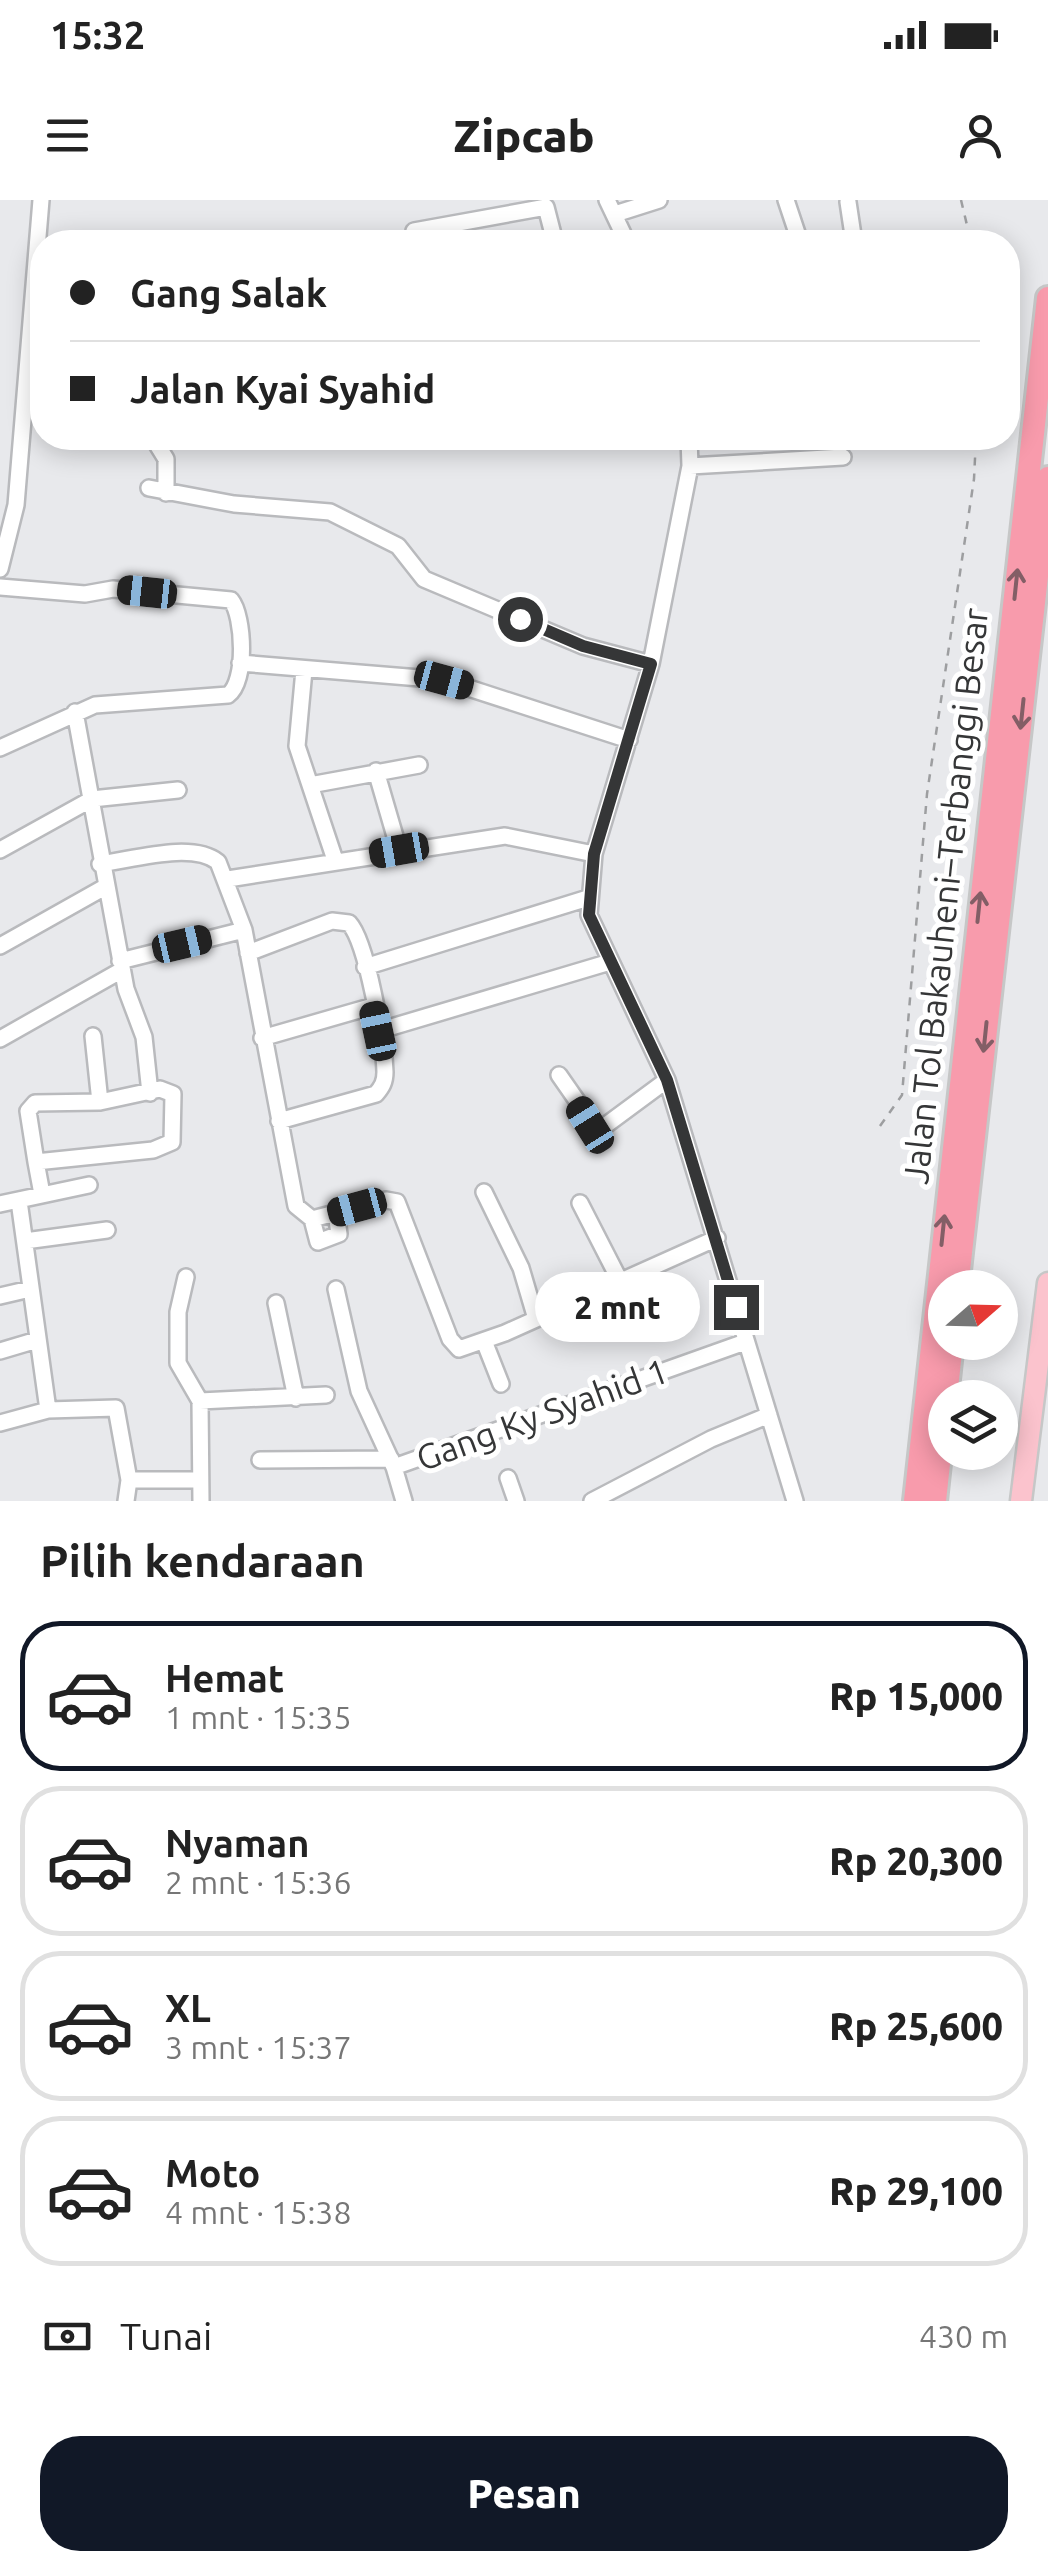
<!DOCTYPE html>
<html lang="id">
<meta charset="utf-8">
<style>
:root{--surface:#fff;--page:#f2f2f2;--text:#222;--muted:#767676;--line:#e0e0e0;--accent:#111827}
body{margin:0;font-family:Ubuntu,sans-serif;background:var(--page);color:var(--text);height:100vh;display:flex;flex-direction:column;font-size:38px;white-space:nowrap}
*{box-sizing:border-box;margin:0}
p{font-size:32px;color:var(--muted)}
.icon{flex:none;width:55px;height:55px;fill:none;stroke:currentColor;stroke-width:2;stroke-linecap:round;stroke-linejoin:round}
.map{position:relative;height:1301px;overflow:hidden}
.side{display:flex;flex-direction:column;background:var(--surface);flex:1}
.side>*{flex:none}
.top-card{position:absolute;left:30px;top:30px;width:990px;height:220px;border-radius:40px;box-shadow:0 5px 25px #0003;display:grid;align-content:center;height:220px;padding:0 40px;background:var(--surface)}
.needle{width:65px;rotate:70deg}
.fabs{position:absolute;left:928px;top:1070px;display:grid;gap:20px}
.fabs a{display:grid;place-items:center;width:90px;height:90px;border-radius:50%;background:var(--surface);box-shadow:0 5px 25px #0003;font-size:50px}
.end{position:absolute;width:45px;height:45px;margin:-22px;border:12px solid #353637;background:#fff;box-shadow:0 0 0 5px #fff}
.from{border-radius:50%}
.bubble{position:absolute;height:70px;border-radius:35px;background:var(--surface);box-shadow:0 5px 25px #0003;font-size:32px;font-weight:800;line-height:70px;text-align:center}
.car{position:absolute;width:30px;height:60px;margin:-30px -15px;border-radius:12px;box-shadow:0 0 8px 2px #0007;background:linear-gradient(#222 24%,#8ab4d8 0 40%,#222 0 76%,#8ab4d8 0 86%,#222 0)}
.top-card b{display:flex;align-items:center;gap:35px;height:95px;font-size:38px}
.top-card b+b{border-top:2px solid var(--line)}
.top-card i{width:25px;height:25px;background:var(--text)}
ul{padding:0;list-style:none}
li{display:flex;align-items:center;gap:30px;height:150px;margin:0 20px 15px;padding:0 20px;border:5px solid var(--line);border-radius:40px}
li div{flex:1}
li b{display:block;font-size:38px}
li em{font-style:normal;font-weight:800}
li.active{border-color:var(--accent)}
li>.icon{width:90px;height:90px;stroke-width:1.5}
h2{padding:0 40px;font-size:45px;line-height:120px}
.pay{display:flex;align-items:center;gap:25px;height:110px;padding:0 40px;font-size:38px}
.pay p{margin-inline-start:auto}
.action{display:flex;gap:20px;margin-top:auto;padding:20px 40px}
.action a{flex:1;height:115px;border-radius:40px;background:var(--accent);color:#fff;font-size:40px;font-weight:800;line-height:115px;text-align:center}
.status{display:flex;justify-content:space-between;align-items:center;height:70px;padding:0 50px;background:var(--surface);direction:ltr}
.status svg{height:28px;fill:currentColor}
header{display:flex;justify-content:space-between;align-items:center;height:130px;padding:0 40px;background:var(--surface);font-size:45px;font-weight:800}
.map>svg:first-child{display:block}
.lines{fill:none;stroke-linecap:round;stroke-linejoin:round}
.minor-casing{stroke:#b9babd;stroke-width:20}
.major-casing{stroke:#c6c7c7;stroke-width:25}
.highway-casing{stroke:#c6c7c7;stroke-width:28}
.path{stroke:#9d9ea0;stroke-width:2.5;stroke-dasharray:8 8;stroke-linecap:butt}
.minor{stroke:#fff;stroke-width:15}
.major{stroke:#fbc3cd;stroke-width:20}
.highway{stroke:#f89bac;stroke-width:22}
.oneway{stroke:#835e66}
.route{stroke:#353637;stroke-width:12}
.labels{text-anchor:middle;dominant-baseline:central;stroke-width:10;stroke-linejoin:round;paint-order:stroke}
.street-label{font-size:35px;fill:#353637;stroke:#fff}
</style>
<div class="status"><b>15:32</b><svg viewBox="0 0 49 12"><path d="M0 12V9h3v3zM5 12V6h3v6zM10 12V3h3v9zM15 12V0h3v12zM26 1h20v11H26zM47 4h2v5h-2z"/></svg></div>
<header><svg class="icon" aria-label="menu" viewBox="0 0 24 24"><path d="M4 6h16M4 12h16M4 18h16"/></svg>Zipcab<svg class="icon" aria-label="person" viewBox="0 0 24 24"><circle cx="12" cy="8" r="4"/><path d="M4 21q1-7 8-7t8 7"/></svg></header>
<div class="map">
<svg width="1048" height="1301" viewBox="0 0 1048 1301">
<rect width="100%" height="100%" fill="#e8e9ec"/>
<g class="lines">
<!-- minor casing -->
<g class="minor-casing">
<path id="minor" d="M607 0 627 42
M786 0 800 42
M848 2 854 42
M615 14 659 0
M414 31 546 7 555 42
M153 238 166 259V293
M689 238 690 266 651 464 594 654 589 715 667 880 795 1301
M690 266 843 257
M149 288 234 304 330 312 398 346 424 379 583 446 651 464
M0 369 16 305 41 0
M0 387 85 394 113 389 231 400C244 416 247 482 228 495L95 505 0 548
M240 463 444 480 629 540
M304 470 297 546 335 660
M75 512 126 789 144 837 150 893
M376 571 399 650
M310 585 419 565
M0 650 92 599 178 590
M100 664C132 660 192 641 218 662L244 730 296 1006 312 1019 386 1000 397 1002 450 1139 459 1149 505 1133 717 1038
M228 679 505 636 594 654
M0 746 105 687
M248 753 332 721 349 723C367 742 384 843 385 872 385 882 382 887 376 894L279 921
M120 761 244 730
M365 767 588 698
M378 831 610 762
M93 836 100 902
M262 838 373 806
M0 839 122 770
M559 875 598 931 667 880
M36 962 28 911 35 903 100 902 160 889 173 894 172 942 153 950 36 962 42 994
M484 992 521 1068 536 1119
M19 1001 48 1210
M580 1003 620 1081
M0 1004 89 985
M312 1019 318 1042 339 1034 336 1013
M25 1041 107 1030
M186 1077 178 1112V1163L200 1201 201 1301
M336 1089 359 1191 394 1267 404 1301
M0 1096 30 1089
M276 1103 296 1198
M484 1141 501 1184
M0 1151 37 1140
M200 1201 326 1195
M0 1223 48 1210 116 1208 129 1280 126 1301
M260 1260 391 1259
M394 1267 745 1142
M508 1278 516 1301
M129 1280H200
M592 1301 711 1239 769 1215"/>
</g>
<!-- major casing -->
<g class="major-casing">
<path id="major" d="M1021 1301 1048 1083"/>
</g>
<!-- highway casing -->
<g class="highway-casing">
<path id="highway" d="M957 1088 1048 278
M946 1198 952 1142
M915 1301 1048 98
M935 1301 945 1207"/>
</g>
<!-- path -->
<path class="path" d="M961 0 971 42
M880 926 902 895 927 594 974 279 976 238"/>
<!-- minor -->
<use href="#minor" class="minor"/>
<!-- major -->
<use href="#major" class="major"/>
<!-- highway -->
<use href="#highway" class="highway"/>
</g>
<!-- one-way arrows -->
<defs><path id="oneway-shaft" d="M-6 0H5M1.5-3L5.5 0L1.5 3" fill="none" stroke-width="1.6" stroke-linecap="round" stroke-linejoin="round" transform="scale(2.5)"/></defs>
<g class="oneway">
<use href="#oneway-shaft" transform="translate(1016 384) rotate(-84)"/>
<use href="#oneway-shaft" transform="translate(1022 514) rotate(96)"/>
<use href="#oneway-shaft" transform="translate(979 707) rotate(-84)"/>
<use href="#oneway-shaft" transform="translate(985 837) rotate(96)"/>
<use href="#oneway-shaft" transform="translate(943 1030) rotate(-84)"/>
</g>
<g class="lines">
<!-- route -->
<path class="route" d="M520 419 583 446 651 464 594 654 589 715 667 880 736 1107"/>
</g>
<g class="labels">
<!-- street labels -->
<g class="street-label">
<text transform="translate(945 696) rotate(-84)">Jalan Tol Bakauheni–Terbanggi Besar</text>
<text transform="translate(542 1214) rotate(-20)">Gang Ky Syahid 1</text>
</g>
</g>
</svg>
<div class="fabs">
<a><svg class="needle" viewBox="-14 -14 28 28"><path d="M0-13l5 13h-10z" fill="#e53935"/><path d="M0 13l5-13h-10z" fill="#767676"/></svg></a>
<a><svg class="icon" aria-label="layers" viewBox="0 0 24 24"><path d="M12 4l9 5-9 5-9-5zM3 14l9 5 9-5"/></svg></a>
</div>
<i class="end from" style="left:520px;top:419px"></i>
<i class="end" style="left:736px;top:1107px"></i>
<div class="bubble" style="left:535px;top:1072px;width:165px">2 mnt</div>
<i class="car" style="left:147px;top:392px;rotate:276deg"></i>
<i class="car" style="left:444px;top:480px;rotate:105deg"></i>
<i class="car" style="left:399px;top:650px;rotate:260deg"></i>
<i class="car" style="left:182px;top:744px;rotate:77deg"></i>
<i class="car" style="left:378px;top:831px;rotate:348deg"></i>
<i class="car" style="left:590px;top:925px;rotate:328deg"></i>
<i class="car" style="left:357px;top:1007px;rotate:255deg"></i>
<div class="top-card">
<b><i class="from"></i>Gang Salak</b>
<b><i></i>Jalan Kyai Syahid</b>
</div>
</div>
<section class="side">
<h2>Pilih kendaraan</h2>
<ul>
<li class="active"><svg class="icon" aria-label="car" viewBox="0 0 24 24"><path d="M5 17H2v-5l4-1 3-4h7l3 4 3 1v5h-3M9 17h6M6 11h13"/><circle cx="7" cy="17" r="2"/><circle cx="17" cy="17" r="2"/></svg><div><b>Hemat</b><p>1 mnt · 15:35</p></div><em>Rp 15,000</em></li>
<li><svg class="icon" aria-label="car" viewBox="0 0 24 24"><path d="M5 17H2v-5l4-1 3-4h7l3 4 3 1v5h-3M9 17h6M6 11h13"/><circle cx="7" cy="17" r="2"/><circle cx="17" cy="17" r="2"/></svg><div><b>Nyaman</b><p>2 mnt · 15:36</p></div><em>Rp 20,300</em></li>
<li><svg class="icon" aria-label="car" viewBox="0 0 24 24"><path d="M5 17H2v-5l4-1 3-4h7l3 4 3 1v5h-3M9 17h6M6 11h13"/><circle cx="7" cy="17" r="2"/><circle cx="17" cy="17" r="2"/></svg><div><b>XL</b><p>3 mnt · 15:37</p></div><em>Rp 25,600</em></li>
<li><svg class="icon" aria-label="car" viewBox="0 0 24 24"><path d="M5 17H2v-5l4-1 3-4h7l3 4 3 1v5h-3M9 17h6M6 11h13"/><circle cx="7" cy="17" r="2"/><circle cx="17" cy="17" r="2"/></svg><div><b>Moto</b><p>4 mnt · 15:38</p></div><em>Rp 29,100</em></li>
</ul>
<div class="pay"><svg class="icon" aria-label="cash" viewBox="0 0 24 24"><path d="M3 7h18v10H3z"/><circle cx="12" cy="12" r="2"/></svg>Tunai<p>430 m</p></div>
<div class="action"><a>Pesan</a></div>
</section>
